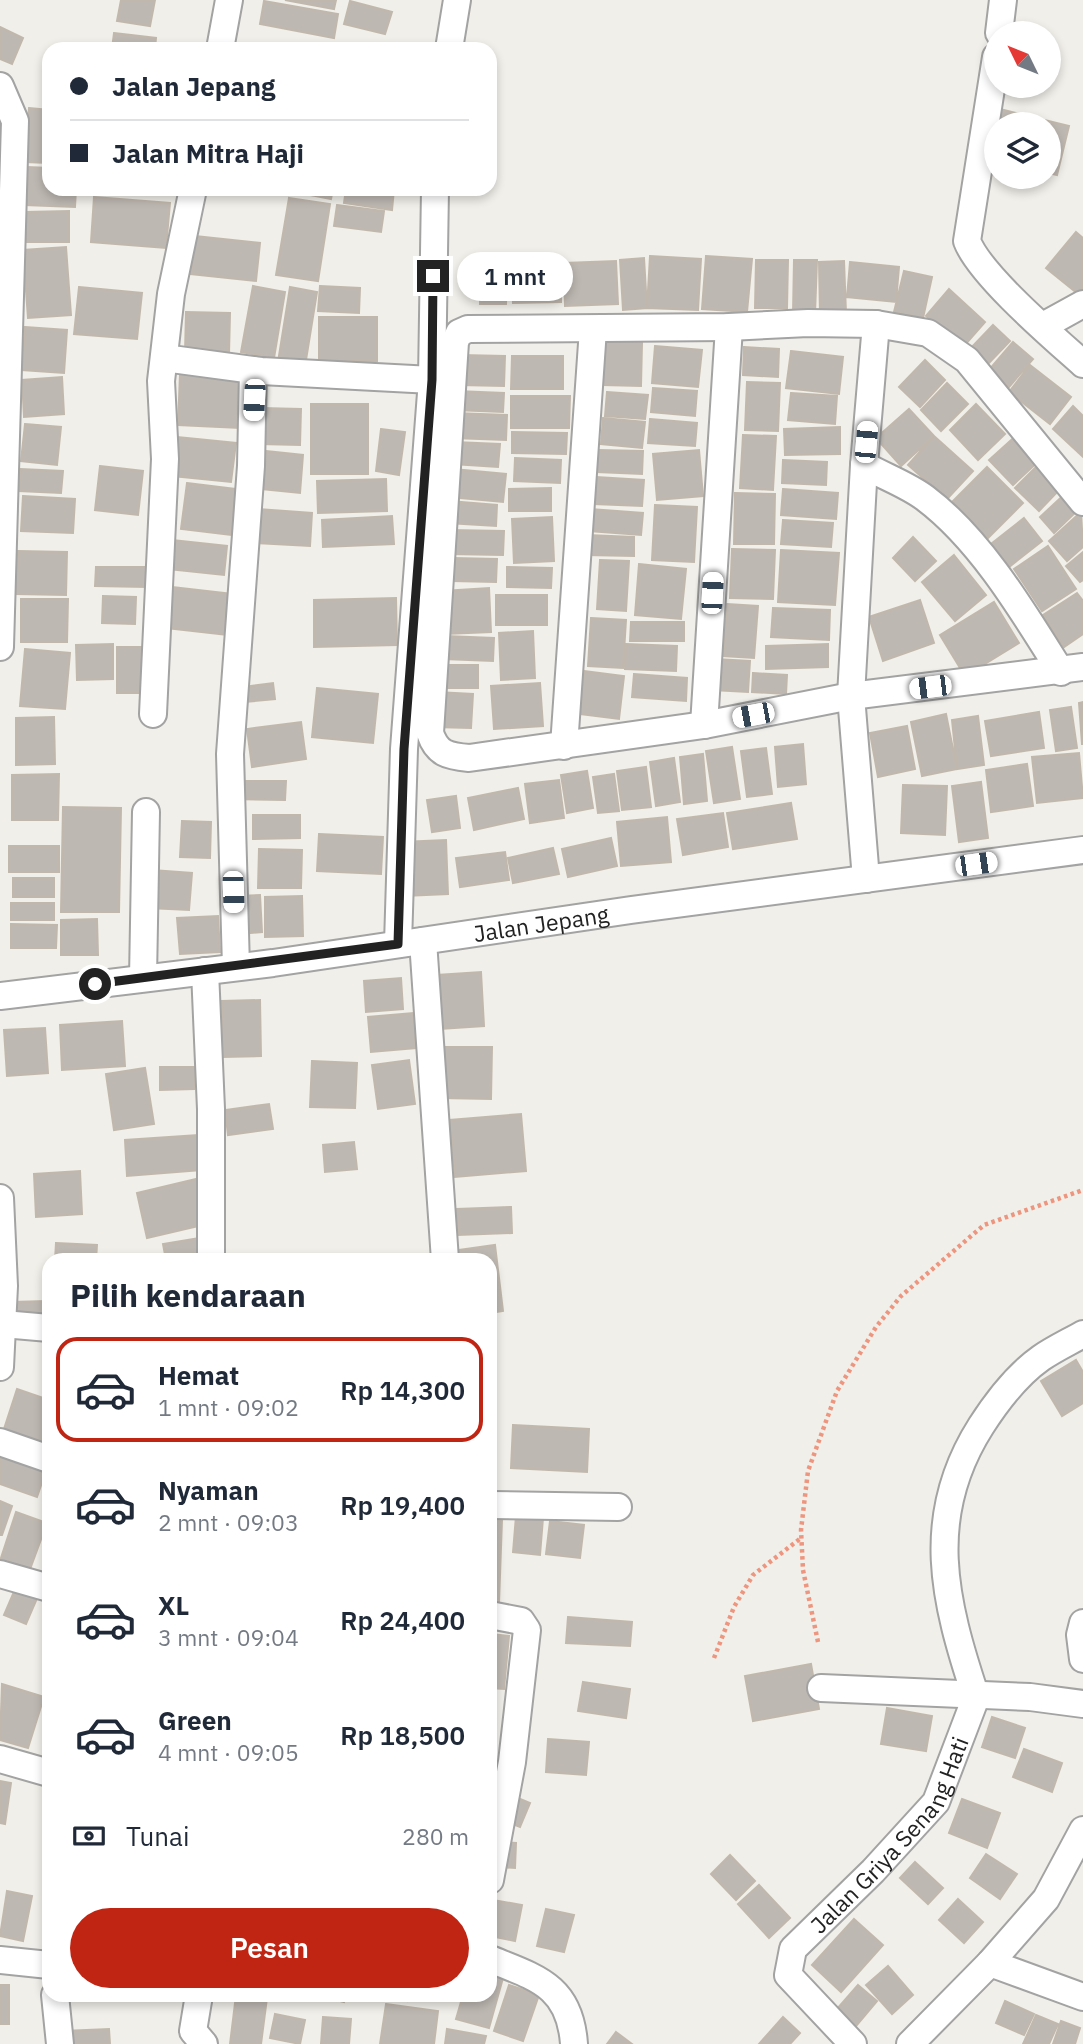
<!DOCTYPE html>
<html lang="id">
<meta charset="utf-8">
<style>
:root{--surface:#fff;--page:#f2f2f3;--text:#1f2937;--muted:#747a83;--line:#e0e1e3;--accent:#c02514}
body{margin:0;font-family:"IBM Plex Sans",sans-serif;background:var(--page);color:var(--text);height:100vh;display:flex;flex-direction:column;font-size:26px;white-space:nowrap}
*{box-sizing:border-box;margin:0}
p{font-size:23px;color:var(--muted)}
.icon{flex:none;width:38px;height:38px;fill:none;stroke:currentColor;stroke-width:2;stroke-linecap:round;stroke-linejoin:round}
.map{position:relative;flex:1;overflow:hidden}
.drawer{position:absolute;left:42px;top:1253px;width:455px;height:749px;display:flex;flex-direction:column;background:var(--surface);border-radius:21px;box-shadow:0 4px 10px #0003}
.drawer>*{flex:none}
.hud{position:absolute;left:42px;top:42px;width:455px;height:154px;border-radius:21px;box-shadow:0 4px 10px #0003;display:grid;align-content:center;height:154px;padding:0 28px;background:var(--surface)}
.needle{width:46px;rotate:313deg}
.buttons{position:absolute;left:984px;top:21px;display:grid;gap:14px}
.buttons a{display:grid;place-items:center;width:77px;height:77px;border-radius:50%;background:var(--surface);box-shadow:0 4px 10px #0003;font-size:35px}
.end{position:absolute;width:32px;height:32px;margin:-16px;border:9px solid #222;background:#fff;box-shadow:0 0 0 4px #fff}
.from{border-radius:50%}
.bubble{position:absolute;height:49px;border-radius:24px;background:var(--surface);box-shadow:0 4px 10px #0003;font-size:23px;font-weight:600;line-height:49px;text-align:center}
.car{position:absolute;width:21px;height:42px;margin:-21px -10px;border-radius:9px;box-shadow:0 0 5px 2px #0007;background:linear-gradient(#fff 24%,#345 0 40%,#fff 0 76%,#345 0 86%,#fff 0)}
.hud b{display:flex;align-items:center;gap:24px;height:66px;font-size:26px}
.hud b+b{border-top:2px solid var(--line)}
.hud i{width:18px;height:18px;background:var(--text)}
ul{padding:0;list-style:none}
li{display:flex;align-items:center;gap:21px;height:105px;margin:0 14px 10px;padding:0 14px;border:4px solid transparent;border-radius:21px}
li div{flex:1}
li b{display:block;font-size:26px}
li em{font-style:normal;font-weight:600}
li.on{border-color:var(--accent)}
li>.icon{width:63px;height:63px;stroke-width:1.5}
h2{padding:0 28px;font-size:32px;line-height:84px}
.pay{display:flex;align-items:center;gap:18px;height:77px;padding:0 28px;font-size:26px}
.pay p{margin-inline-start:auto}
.cta{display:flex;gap:14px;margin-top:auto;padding:14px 28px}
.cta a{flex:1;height:80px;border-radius:42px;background:var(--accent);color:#fff;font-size:28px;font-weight:600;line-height:80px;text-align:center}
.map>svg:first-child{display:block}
.building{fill:#beb8b2;stroke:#c1b8ad;stroke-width:2}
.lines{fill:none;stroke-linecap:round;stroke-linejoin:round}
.minor-casing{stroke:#a3a3a3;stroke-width:30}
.path{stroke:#ed957e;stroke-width:4.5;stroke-dasharray:3.5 3.5;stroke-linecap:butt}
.minor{stroke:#fff;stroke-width:26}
.route{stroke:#222;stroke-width:9}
.labels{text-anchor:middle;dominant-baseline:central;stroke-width:7;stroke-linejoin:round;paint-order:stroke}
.street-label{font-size:23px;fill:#222;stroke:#fff}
</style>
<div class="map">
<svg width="1083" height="2044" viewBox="0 0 1083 2044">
<rect width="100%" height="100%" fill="#f1efe9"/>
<!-- building -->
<path class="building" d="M121 0H155L150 26 117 21Z
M285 0H336L334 9Z
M264 1 338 14 334 38 260 24Z
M350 1 392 12 385 34 344 24Z
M0 27 23 38 12 64 0 59Z
M114 33 156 38 155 49H112Z
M29 108 49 110V163L25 162Z
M1000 109 1069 126 1057 175 1048 173V124H997Z
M27 167 49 168V189H76L75 207 25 205Z
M301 189H333L331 199 300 193Z
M346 189H394L392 210 344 203Z
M94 197 170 203 166 248 91 242Z
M289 198 330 204 318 281 276 275Z
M337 205 384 211 381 232 334 226Z
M69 211V242H26V212Z
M1076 232 1083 238V298L1046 268Z
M195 236 260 243 256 281 191 274Z
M66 247 71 315 28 318 23 250Z
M650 256 701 259 698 310 647 308Z
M706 256 752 259 747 312 702 309Z
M644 258 647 308 623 310 620 260Z
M756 260H788L787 308H755Z
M794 260H817L815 314H793Z
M616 261 618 304 565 306 564 263Z
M844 261 846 313 820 314 819 262Z
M850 262 899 267 896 302 847 297Z
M481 266H507L506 304H480Z
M561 268V302L513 303 512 269Z
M904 271 932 277 923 318 894 312Z
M253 286 285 292 274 358 241 352Z
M320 286 360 288 359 313 318 311Z
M79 287 142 293 137 339 74 334Z
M290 287 317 292 305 366 278 362Z
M949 289 985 322 963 347 926 316Z
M186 312 230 313 229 354 185 353Z
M319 317H377V361H319Z
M993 325 1010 341 986 366 969 350Z
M25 327 67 330 64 373 22 370Z
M1013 342 1033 359 1009 387 989 370Z
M604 343H642L641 386 603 385Z
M655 346 702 350 698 387 652 383Z
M744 347 779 349 778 377 743 375Z
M791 351 843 357 839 394 786 388Z
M461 355 505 356 504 386 460 385Z
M512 356H563V389H511Z
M925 360 945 380 920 407 899 387Z
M1030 365 1071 397 1050 424 1009 392Z
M180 374 243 376 240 428 178 425Z
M62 377 64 414 24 417 22 380Z
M747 382 780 383 778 431 745 430Z
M947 383 968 404 941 431 921 410Z
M653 388 697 391 695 416 651 412Z
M456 391 504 393 503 412 455 410Z
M607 392 648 395 645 419 605 416Z
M791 393 837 396 835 424 788 420Z
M511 396H570L569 428H511Z
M311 404H368V474H311Z
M976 404 1005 434 978 460 950 430Z
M1073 406 1083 416V457L1053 429Z
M262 408 301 409 300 445 260 444Z
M909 409 934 436 901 466 876 438Z
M454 413 507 415 506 440 453 438Z
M603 418 645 422 642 448 601 444Z
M650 419 697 423 695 446 648 443Z
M25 424 61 427 57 465 21 461Z
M840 427V454L785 455 784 429Z
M381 429 405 432 399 475 376 471Z
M512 432 567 433 566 454 512 453Z
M1019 433 1042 458 1013 485 989 460Z
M743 435 776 436 773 490 740 488Z
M934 436 973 471 947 499 908 465Z
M177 437 236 443 231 482 173 476Z
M454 442 500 444 498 467 453 464Z
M598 450 643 451 642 474 597 472Z
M699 450 703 496 657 500 653 454Z
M266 451 303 455 300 493 262 489Z
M515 458 561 460 560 483 514 481Z
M783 460 827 462 826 485 782 483Z
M1038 465 1061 488 1039 511 1015 488Z
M100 466 143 471 138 515 95 510Z
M987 467 1023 503 988 538 952 502Z
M20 469 63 471 61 493 19 491Z
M453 469 506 474 503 502 450 497Z
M596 477 644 480 642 506 594 504Z
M386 479 387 511 318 513 317 481Z
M187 483 237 489 231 535 181 529Z
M551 488V511H509V489Z
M783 489 838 493 836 519 781 515Z
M1067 492 1081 507 1054 533 1040 517Z
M735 493 775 494 774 544H734Z
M23 496 75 499 73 533 21 531Z
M449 501 497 505 496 526 448 523Z
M655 505 697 507 694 562 652 560Z
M258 509 312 513 310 546 256 543Z
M590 509 643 513 641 535 589 531Z
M1081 512 1083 547 1067 561 1049 541Z
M392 516 394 544 323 547 322 520Z
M552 517 554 561 514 563 512 519Z
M1024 518 1042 541 1009 567 991 544Z
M783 520 833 523 831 547 781 544Z
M450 530 504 531 503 555 449 554Z
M587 535 634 537V556L586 555Z
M913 537 936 561 915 581 893 558Z
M172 540 227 546 224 575 169 569Z
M1048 546 1076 589 1042 611 1014 569Z
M732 549 775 550 773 599 730 598Z
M781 550 839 553 835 605 778 602Z
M18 551 67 552 66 595 16 594Z
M1083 552V580L1080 582 1066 566Z
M954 555 986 595 955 621 922 582Z
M453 558 497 559 496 582 452 581Z
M600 560 629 561 626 611 597 609Z
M639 564 686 569 681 619 635 615Z
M96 567H147V587L95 586Z
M507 567 552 568 551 588 507 587Z
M172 587 232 594 227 635 167 628Z
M489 588 491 632 445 634 443 591Z
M1077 593 1083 601V634L1064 647 1043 615Z
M496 595H547V625H496Z
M103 596 136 597 135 624 102 623Z
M396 598 397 645 314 647V600Z
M21 599H68L67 642H21Z
M920 600 934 643 883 661 869 617Z
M994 602 1019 643 965 676 940 635Z
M727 604 758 606 754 658 723 656Z
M773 608 830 610 829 640 771 637Z
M591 618 626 620 623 668 588 666Z
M631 622H684V641H630Z
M533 631 535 678 501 680 499 633Z
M445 636 494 638 493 661 444 659Z
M113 644V679L77 680 76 645Z
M626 644 677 646 676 671 625 669Z
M828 644V667L766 669V646Z
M117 647H144V693H117Z
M25 649 70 653 65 709 20 706Z
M715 659 750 661 748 692 713 690Z
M438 665H478V688H438Z
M584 671 624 676 619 719 579 714Z
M753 673 787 675 786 694 752 692Z
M634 674 687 678 686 701 632 697Z
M273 683 275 699 245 702 243 687Z
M540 683 543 726 494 729 491 686Z
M317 688 378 694 373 743 312 737Z
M436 692 473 694 471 728 434 727Z
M1083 702V744H1082L1079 703Z
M1071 707 1077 748 1056 751 1050 710Z
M1039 712 1044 748 991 756 985 721Z
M946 714 957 769 922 776 911 722Z
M978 716 984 765 957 769 952 720Z
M54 717 55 764 16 765V718Z
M301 722 306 759 252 767 247 729Z
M907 726 915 769 878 777 870 733Z
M803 744 806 784 778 787 775 747Z
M732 747 740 799 714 803 706 751Z
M766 748 772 794 747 797 741 751Z
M1079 753 1083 798 1037 803 1032 757Z
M703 754 707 801 684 804 680 757Z
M674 758 680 802 656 806 650 762Z
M1027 764 1033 806 991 812 986 770Z
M646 767 651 807 622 810 617 771Z
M587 771 593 808 567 813 561 775Z
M59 774 58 820H12V775Z
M614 774 619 811 598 813 593 777Z
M559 780 564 818 530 823 525 784Z
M234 781H286L285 800 234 799Z
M981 782 988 838 959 842 952 786Z
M903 785 947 786 945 835 901 833Z
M518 788 524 819 474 830 468 798Z
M456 796 460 828 432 832 427 800Z
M791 803 797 839 733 849 727 813Z
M63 807 121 808 119 912H61Z
M723 813 728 847 683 855 677 819Z
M253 815H300V838L253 839Z
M667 817 671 862 621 866 617 822Z
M182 821 211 822 210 858 180 857Z
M319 834 383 837 381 874 317 871Z
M611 838 617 866 568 877 562 849Z
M446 840 448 894 404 896 401 842Z
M9 846H59V872H9Z
M553 848 559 874 513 883 508 858Z
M259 849 302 850 301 888H258Z
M505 852 509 880 460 887 456 858Z
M152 870 192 873 189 910 149 908Z
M13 878H54V897H13Z
M260 895 262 932 240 934 238 896Z
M302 896 303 936 265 937V897Z
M11 903H54V920H11Z
M218 916 220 952 180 954 177 918Z
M97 919 98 955H61V920Z
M11 924 57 925 56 948H11Z
M481 972 484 1026 440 1029 437 975Z
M401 978 403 1009 366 1012 364 981Z
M260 1000 261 1056 223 1057 222 1001Z
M413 1013 416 1048 371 1052 368 1017Z
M122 1021 125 1066 62 1070 60 1025Z
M45 1028 48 1073 7 1076 4 1030Z
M443 1047H492L491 1099 442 1098Z
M409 1060 415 1104 378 1109 372 1065Z
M312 1061 357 1063 355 1108 310 1107Z
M160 1067H194V1089L160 1090Z
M145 1068 154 1124 114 1130 106 1074Z
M269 1104 273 1129 228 1135 225 1110Z
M521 1114 526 1171 455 1177 450 1120Z
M198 1135 201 1170 127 1176 125 1140Z
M354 1142 357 1169 325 1172 323 1145Z
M80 1171 82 1214 36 1217 34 1174Z
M196 1179 207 1224 147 1238 137 1193Z
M511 1207 512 1233 458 1235 457 1209Z
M200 1238 203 1260H166L163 1244Z
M56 1243 97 1245 96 1260H55Z
M495 1245 503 1311 490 1313V1260H459L458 1250Z
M46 1301V1324L12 1325V1302Z
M1076 1360 1083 1372V1403L1062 1416 1041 1381Z
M17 1389 49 1400V1451L2 1435Z
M513 1425 589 1429 587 1472 511 1468Z
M1 1456 46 1471 37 1497 0 1484Z
M0 1501 12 1506 2 1535H0Z
M16 1512 47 1523 29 1572 0 1561Z
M516 1516 543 1518 540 1555 513 1552Z
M490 1520H502L499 1603 490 1602Z
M550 1521 584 1525 580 1558 546 1554Z
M16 1587 38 1596 26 1624 4 1615Z
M568 1617 632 1622 630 1646 566 1643Z
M490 1634 509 1636 504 1689 490 1688Z
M811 1664 819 1709 753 1721 745 1676Z
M583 1682 630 1689 626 1718 578 1711Z
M2 1684 44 1697 28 1748 0 1740Z
M887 1708 932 1716 926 1751 881 1744Z
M992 1717 1025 1728 1015 1758 982 1747Z
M548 1739 589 1742 586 1775 546 1772Z
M1024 1749 1062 1763 1052 1792 1013 1777Z
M0 1781 11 1783 5 1824 0 1823Z
M513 1796 530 1803 520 1827 503 1820Z
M962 1799 1000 1813 987 1848 949 1833Z
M500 1842 516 1843 515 1868 499 1867Z
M986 1854 1017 1874 1000 1899 970 1878Z
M730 1855 755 1881 736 1900 711 1874Z
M915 1862 943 1888 928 1904 900 1878Z
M49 1870V1910L44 1909Z
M759 1885 790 1918 769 1938 738 1904Z
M7 1891 32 1896 23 1941 0 1936Z
M958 1899 983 1922 964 1943 939 1920Z
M493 1900 522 1905 515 1941 490 1936Z
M546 1909 574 1915 564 1952 537 1946Z
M854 1919 883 1945 841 1992 812 1965Z
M888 1966 913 1995 892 2014 866 1985Z
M490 1975 503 1978 489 2028 456 2019 463 1995H490Z
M0 1985H9V2024H0Z
M509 1985 539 1995 523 2041 494 2031Z
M858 1985 877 2001 856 2026 837 2009Z
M236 1995 267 1998 261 2044H230Z
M317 1995H346L344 2002Z
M391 1995H409L407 2001Z
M1005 2001 1034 2014 1024 2035 996 2023Z
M386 2004 438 2011 434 2044H380Z
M275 2014 305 2020 300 2044 270 2038Z
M1036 2015 1058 2024 1049 2044H1023Z
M323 2017 351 2019 349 2044H321Z
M783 2017 800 2033 790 2044H759Z
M1061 2021 1080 2028 1075 2044H1053Z
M109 2029 110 2044H63V2031Z
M447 2029 486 2036 484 2044H445Z
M616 2032 632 2044H607Z"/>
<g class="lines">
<!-- minor casing -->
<g class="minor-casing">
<g id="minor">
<path d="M999 33 1003 0"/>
<path d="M220 49 229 0"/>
<path d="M449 49 457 0"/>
<path d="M996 57 967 241C980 275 1054 338 1083 364"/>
<path d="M0 86 15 121 0 647"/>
<path d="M1043 326 1083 304"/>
<path d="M164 358 261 371 432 380"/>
<path d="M864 465C883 476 908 485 925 498 981 540 1024 613 1061 672"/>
<path d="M1083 502 967 360 928 333 876 324 808 323 729 327 468 329 459 333 455 342 430 733C437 754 448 756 469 758L704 725 851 696 1083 667"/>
<path d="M153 714 165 459 161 381 171 294 193 189"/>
<path d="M704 725 729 327"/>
<path d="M564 746 593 329"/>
<path d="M866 879 851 696 864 465 876 324"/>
<path d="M423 941 445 1260"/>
<path d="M398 944 404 749 432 380 435 189"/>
<path d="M236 967 230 754 251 466 253 370"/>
<path d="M205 971 211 1109V1260"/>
<path d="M143 978 146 812"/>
<path id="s1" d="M0 996 273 963 631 910 1083 850"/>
<path d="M0 1198 4 1286 0 1367"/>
<path d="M3 1324 49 1328"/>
<path d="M0 1442 49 1459"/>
<path d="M490 1505 618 1507"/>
<path d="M0 1574 49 1588"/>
<path d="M490 1615 521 1621 527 1630 512 1762 490 1880"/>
<path d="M1083 1623 1080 1635 1083 1659"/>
<path d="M821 1688 1030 1697 1083 1704"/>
<path d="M976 1697C944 1601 923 1517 981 1426 997 1401 1017 1375 1041 1358 1054 1349 1069 1342 1083 1334"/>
<path d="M0 1759 49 1773"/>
<path d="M490 1959C537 1978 570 1986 574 2044"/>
<path d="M0 1960 49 1965"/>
<path d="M990 1963 1083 1997"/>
<path d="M55 1995 60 2044"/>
<path d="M199 1995 193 2031 204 2044"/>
<path id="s2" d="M853 2044 788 1975 793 1949 873 1871 936 1802 976 1697"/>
<path d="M910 2044 990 1963 1046 1899 1083 1830"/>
</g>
</g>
<!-- path -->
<path class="path" d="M818 1642 803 1570 801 1530 808 1471 837 1391 876 1327 901 1296 984 1225 1083 1190
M714 1658 734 1607 753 1575 801 1538"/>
<!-- minor -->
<use href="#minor" class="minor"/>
</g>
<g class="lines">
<!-- route -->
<path class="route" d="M95 984 398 944 404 749 432 380 433 276"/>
</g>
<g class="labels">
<!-- street labels -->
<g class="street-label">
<text stroke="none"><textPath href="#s1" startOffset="546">Jalan Jepang</textPath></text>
<text stroke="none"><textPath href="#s2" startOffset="273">Jalan Griya Senang Hati</textPath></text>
</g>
</g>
</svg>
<div class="buttons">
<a><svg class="needle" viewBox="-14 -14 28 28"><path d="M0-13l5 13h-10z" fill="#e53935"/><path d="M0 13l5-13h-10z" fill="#747a83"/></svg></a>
<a><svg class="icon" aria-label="layers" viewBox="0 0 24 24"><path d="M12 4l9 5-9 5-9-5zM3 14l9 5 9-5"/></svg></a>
</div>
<i class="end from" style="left:95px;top:984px"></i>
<i class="end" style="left:433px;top:276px"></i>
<div class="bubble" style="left:457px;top:252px;width:116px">1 mnt</div>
<i class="car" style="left:254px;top:400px;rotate:183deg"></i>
<i class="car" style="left:866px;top:442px;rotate:5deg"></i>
<i class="car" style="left:712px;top:593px;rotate:3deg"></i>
<i class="car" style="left:930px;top:687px;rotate:263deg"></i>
<i class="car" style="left:753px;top:715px;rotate:259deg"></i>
<i class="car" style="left:976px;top:864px;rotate:82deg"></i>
<i class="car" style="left:233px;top:892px;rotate:178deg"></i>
<div class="hud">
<b><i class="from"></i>Jalan Jepang</b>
<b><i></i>Jalan Mitra Haji</b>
</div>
<section class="drawer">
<h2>Pilih kendaraan</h2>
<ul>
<li class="on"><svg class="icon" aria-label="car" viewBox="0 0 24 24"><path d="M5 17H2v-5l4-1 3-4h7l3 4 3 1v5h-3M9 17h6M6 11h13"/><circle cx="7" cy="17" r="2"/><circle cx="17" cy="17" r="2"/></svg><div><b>Hemat</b><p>1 mnt · 09:02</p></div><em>Rp 14,300</em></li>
<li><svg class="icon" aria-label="car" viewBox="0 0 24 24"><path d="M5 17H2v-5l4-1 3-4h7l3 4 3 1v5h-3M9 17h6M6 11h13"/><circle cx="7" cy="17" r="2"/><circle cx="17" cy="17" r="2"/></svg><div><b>Nyaman</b><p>2 mnt · 09:03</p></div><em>Rp 19,400</em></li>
<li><svg class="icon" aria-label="car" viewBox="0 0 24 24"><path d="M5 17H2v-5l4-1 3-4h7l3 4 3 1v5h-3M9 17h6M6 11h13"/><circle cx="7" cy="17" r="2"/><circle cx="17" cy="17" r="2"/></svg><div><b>XL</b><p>3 mnt · 09:04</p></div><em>Rp 24,400</em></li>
<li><svg class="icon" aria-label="car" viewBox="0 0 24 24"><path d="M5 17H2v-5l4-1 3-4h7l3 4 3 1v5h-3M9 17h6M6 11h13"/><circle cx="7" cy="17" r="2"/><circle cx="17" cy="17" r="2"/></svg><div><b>Green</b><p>4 mnt · 09:05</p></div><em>Rp 18,500</em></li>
</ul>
<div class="pay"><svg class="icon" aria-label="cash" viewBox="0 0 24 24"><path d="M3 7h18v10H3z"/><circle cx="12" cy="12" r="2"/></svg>Tunai<p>280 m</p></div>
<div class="cta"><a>Pesan</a></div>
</section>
</div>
